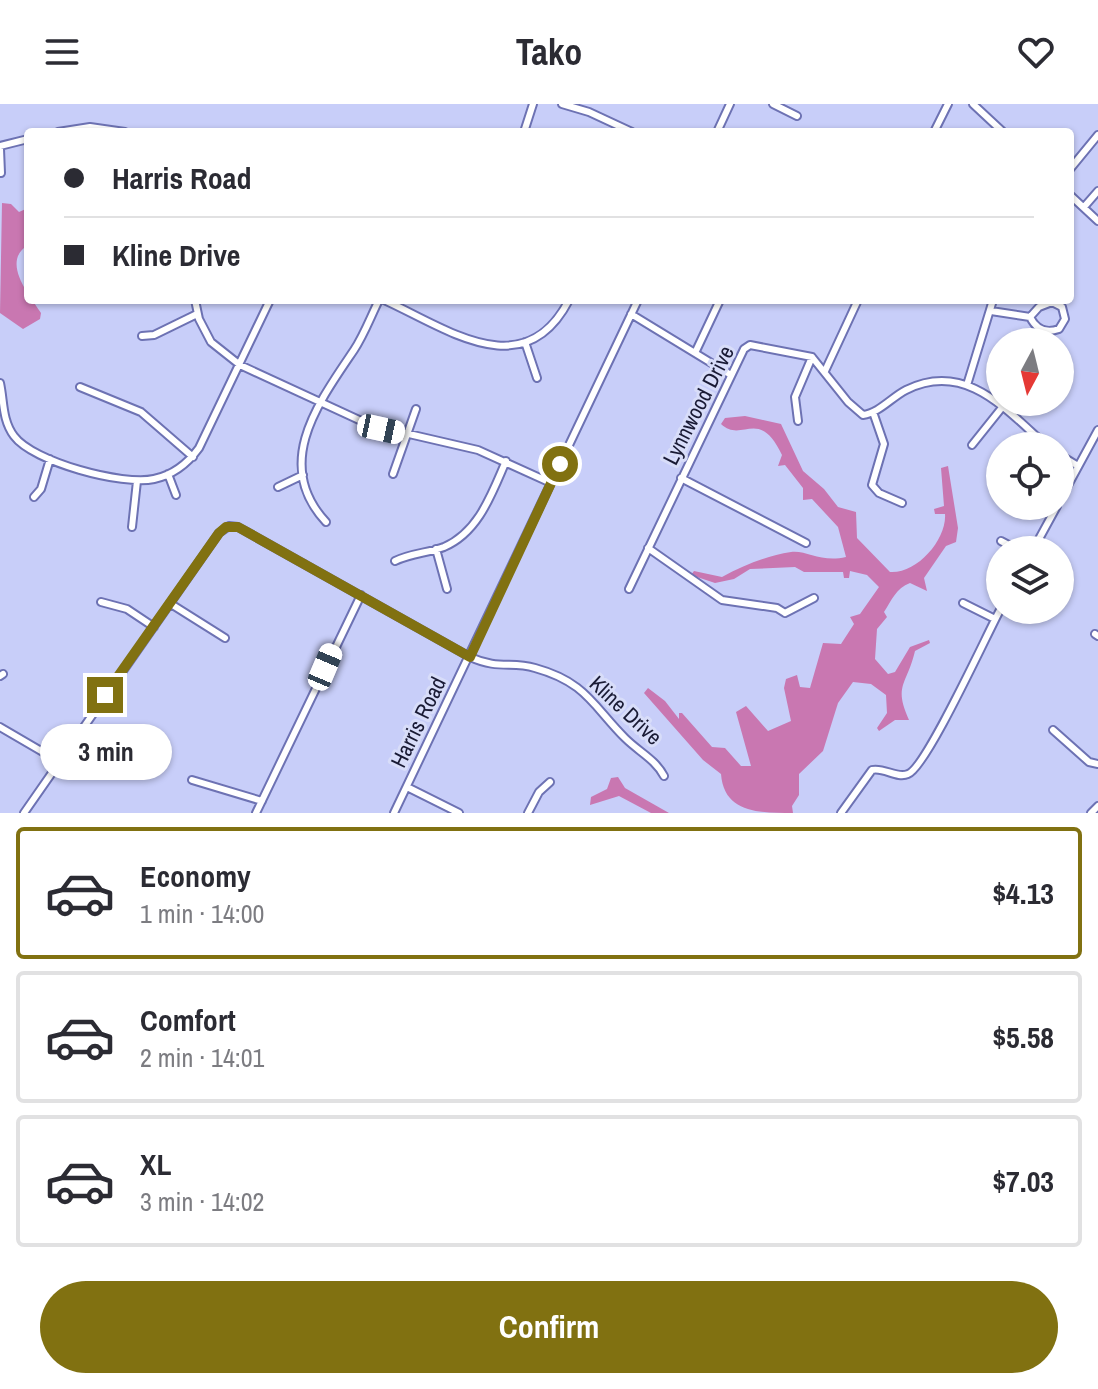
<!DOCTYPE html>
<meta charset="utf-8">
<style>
:root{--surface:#fff;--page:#f7f7f7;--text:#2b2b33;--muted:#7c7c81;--line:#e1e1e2;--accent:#817111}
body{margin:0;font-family:"Archivo Narrow",sans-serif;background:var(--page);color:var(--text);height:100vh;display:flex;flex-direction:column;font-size:30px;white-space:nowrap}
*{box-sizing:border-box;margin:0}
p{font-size:26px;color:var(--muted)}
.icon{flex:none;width:44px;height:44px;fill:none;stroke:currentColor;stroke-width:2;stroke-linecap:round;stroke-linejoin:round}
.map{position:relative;height:709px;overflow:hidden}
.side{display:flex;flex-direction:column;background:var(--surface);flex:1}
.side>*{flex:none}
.top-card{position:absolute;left:24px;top:24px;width:1050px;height:176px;border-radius:8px;box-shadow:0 2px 6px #0004;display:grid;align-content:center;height:176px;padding:0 40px;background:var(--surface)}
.needle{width:52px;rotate:187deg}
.fabs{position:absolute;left:986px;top:224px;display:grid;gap:16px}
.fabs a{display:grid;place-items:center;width:88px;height:88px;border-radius:50%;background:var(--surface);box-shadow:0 2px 6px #0004;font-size:40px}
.end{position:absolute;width:36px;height:36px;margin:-18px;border:10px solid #817111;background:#fff;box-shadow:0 0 0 4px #fff}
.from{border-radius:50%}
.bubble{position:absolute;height:56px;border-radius:28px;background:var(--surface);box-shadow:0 2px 6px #0004;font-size:26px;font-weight:700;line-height:56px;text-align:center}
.car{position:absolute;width:24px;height:48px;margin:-24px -12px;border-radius:10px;box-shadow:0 0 6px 2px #0007;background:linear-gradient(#fff 24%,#345 0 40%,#fff 0 76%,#345 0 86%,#fff 0)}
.top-card b{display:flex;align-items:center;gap:28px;height:76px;font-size:30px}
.top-card b+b{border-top:2px solid var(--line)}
.top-card i{width:20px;height:20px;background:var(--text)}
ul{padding:14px 0 0;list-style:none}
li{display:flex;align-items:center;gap:24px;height:132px;margin:0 16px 12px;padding:0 24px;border:4px solid var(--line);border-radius:8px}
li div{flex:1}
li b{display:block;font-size:30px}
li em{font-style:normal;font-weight:700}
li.selected{border-color:var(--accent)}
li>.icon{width:72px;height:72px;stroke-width:1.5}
.action{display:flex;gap:16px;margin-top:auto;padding:16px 40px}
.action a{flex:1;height:92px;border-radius:48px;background:var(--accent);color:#fff;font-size:32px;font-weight:700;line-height:92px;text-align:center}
header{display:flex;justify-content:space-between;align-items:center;height:104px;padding:0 40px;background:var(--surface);font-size:36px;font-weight:700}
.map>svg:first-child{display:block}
.water{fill:#c977b1}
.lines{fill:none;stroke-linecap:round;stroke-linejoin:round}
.minor-casing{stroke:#6d72b3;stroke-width:10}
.minor{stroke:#fff;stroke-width:6}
.route{stroke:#817111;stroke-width:10}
.labels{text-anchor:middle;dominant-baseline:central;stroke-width:6;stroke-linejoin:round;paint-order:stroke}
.street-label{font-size:22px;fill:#191a34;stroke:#d8ddf9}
</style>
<header><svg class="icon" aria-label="menu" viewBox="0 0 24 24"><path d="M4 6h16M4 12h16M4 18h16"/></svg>Tako<svg class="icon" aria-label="heart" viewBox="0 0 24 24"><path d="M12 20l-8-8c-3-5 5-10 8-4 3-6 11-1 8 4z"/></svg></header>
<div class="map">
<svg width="1098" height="709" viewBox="0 0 1098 709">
<rect width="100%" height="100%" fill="#c8cef9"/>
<!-- water -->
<path class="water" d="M2 99 11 100 19 108 28 104V141C0 158 31 193 41 209L40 215 23 225 0 209Z
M745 312 781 320 803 367 824 385 838 403 856 408 857 434 890 468C917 470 947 435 945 410H935L934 405 944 402 941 364 948 362 958 424 956 438 946 442 924 474 927 487 910 479C896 484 892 496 884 508L887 513 877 525 875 555 888 570 895 568 910 543 929 536 930 539 915 547C907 581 893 581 909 616H895L879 627 877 624 887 609 886 591 871 580 853 578 838 599 823 647 799 670V691L792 702 793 709C759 709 724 709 721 670L703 656 644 589 648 584 665 597 679 615V609H682L712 643 725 644 741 662H751L736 608 746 602 768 627 791 617 784 584 786 575 797 571 800 583 810 584 823 539 841 540 854 520 850 513 860 510 879 483 867 471 850 467 849 474H844L843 468H804L795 463 750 465 734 475 715 479 691 471 694 467 722 473C744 461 766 452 791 448 807 446 821 459 846 453L838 423 812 395 803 396V384L785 361 778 362 782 351C759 302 742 340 721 320L725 314Z
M618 673 625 684 669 709H651L619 692 590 701 591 693 607 685 611 674Z"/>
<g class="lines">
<!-- minor casing -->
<g class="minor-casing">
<path id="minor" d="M562 0 589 8 632 28
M773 0 797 12
M973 0 1003 28
M58 28 90 23 125 28
M524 28 533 0
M717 28 730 0
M934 28 948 0
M0 42 28 35
M0 45 1 69
M1070 65 1098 31
M1070 91 1098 117
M1084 103 1098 87
M195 196 199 215 211 238 240 261 370 321 478 346 551 379
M384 196C446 224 524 283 569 196
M1052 198 1062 203 1065 215 1059 225C1045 230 1036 225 1030 213L1039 203Z
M991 207 1030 213
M631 210 731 271
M142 232 154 231 197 210
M525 238 537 274
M695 249 720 196
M825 267 858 196
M0 279C4 297 2 316 14 332 33 358 123 382 154 375 173 371 188 359 199 344L270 196
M967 281 993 196
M80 283 141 308 193 353
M873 308 884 340 872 381 879 389 902 399
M798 317 795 293 812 253
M972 341 1004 301
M1060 351 1078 362
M168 370 176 391
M393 370 416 305
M681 374 806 439
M278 383 303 371
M34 393 41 385 50 355
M1060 396 1098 326
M326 418C272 360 319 298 354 246 364 231 371 212 379 196
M132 423 137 377
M1001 437 1018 446
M648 444 722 496 777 504 785 509
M436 445 447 485
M1033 446 1057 402
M395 457C411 449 428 449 444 443 479 428 492 389 506 357
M629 485 744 245 750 241 812 253 848 298 863 311C879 309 892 293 906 286 966 256 1007 307 1047 342
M101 498 127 505 154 523
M963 499 995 515
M171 500 225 534
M785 509 814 494
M1095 530 1098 532
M0 572 3 570
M0 623 60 658
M1053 626 1089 658 1098 660
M192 676 262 697
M407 683 459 709
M24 709 219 429 229 422 238 423 470 553C499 566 511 557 535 564 586 578 593 602 625 634 639 648 655 655 664 672
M256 709 361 491
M394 709 638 196
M528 709 539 688 550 678
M841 709 872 666C884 663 897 675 908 670 926 664 987 530 1000 506
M1091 709 1098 702"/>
</g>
<!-- minor -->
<use href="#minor" class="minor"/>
</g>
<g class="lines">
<!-- route -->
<path class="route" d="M105 591 219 429 226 423H238L470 553 560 360"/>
</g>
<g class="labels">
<!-- street labels -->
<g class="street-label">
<text transform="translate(698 301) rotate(-63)">Lynnwood Drive</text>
<text transform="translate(626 606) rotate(43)">Kline Drive</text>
<text transform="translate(418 618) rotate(-64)">Harris Road</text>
</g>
</g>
</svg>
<div class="fabs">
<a><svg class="needle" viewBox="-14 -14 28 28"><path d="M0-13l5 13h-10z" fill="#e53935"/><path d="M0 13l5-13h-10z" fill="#7c7c81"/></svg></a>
<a><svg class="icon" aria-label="locate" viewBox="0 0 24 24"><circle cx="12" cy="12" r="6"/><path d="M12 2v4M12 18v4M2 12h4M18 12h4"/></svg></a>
<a><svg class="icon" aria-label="layers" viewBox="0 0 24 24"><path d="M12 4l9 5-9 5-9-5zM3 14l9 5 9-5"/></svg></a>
</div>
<i class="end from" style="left:560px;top:360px"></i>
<i class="end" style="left:105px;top:591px"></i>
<div class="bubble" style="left:40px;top:620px;width:132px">3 min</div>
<i class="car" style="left:381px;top:325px;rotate:102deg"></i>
<i class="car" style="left:325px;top:563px;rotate:23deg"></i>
<div class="top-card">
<b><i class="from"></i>Harris Road</b>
<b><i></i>Kline Drive</b>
</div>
</div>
<section class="side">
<ul>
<li class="selected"><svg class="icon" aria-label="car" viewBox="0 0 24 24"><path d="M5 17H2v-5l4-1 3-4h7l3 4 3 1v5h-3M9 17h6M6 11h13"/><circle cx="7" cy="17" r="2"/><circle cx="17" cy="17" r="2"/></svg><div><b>Economy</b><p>1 min · 14:00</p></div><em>$4.13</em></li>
<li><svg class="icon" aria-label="car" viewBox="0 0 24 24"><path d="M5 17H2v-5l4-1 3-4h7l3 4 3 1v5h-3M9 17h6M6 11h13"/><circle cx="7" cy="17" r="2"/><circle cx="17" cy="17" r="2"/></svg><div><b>Comfort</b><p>2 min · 14:01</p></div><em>$5.58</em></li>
<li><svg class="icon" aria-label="car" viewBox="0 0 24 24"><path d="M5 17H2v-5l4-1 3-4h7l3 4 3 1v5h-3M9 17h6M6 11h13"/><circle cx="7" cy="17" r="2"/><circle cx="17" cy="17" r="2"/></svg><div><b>XL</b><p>3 min · 14:02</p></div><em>$7.03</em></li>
</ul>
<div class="action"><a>Confirm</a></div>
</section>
